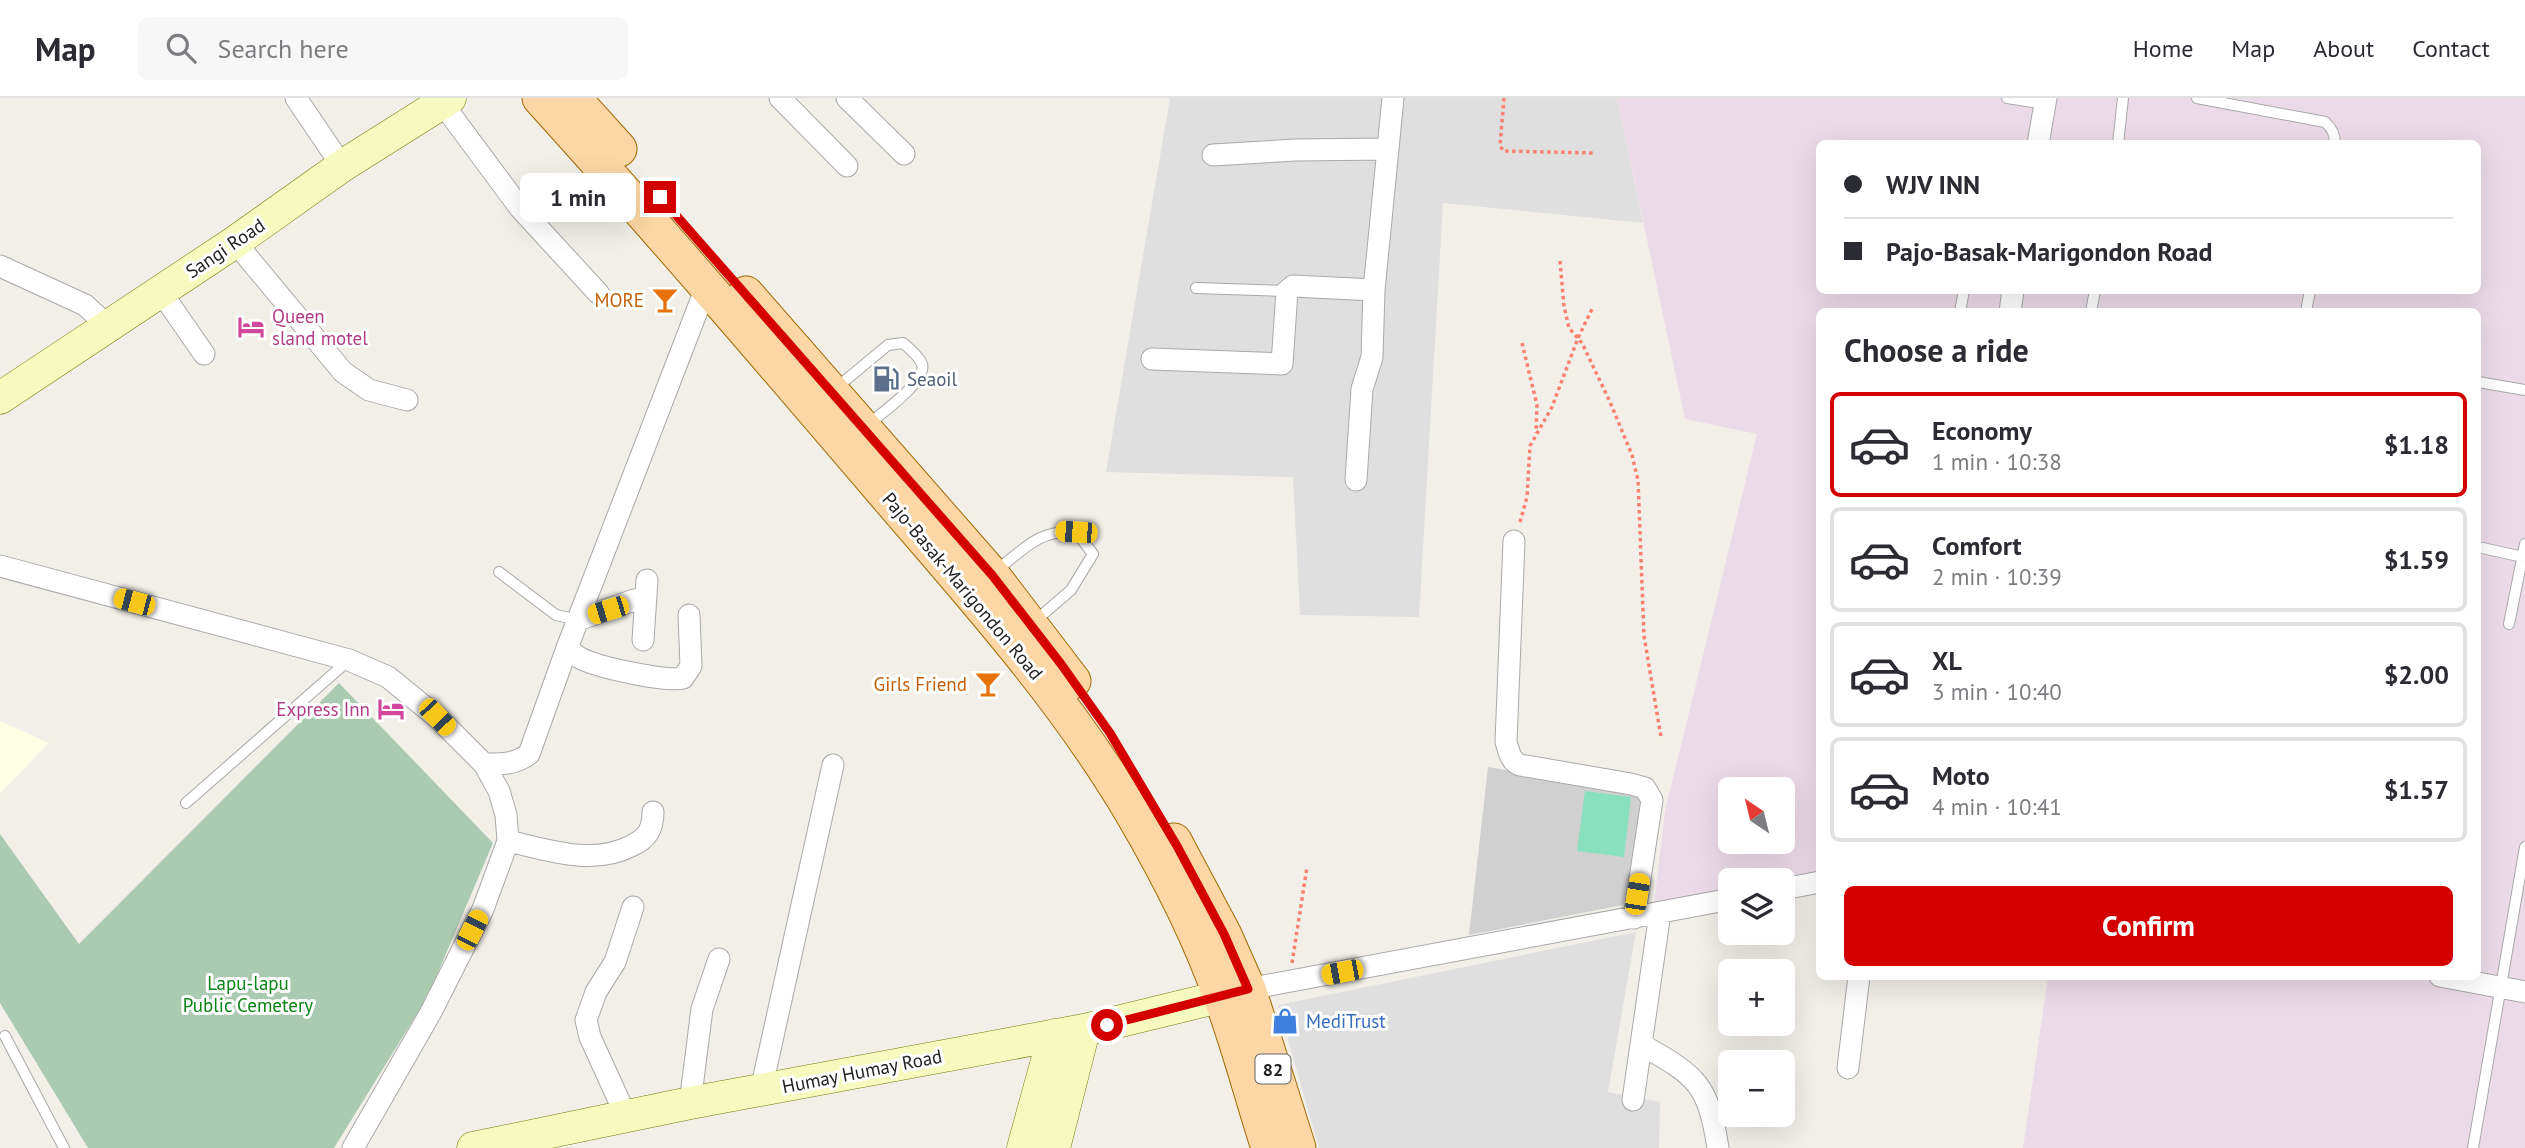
<!DOCTYPE html>
<meta charset="utf-8">
<style>
:root{--surface:#fff;--page:#f7f7f7;--text:#2b2b33;--muted:#7c7c81;--line:#e1e1e2;--accent:#d40000}
body{margin:0;font-family:"PT Sans",sans-serif;background:var(--page);color:var(--text);height:100vh;display:flex;flex-direction:column;font-size:26px;white-space:nowrap}
*{box-sizing:border-box;margin:0}
p{font-size:23px;color:var(--muted)}
.icon{flex:none;width:38px;height:38px;fill:none;stroke:currentColor;stroke-width:2;stroke-linecap:round;stroke-linejoin:round}
.map{position:relative;flex:1;overflow:hidden}
.sheet{position:absolute;left:1816px;top:210px;width:665px;height:672px;display:flex;flex-direction:column;background:var(--surface);border-radius:10px;box-shadow:0 7px 28px #0002}
.sheet>*{flex:none}
.banner{position:absolute;left:1816px;top:42px;width:665px;height:154px;border-radius:10px;box-shadow:0 7px 28px #0002;display:grid;align-content:center;height:154px;padding:0 28px;background:var(--surface)}
.needle{width:46px;rotate:325deg}
.tools{position:absolute;left:1718px;top:679px;display:grid;gap:14px}
.tools a{display:grid;place-items:center;width:77px;height:77px;border-radius:10px;background:var(--surface);box-shadow:0 7px 28px #0002;font-size:35px}
.end{position:absolute;width:32px;height:32px;margin:-16px;border:9px solid #d40000;background:#fff;box-shadow:0 0 0 4px #fff}
.from{border-radius:50%}
.bubble{position:absolute;height:49px;border-radius:10px;background:var(--surface);box-shadow:0 7px 28px #0002;font-size:23px;font-weight:800;line-height:49px;text-align:center}
.car{position:absolute;width:21px;height:42px;margin:-21px -10px;border-radius:9px;box-shadow:0 0 5px 2px #0007;background:linear-gradient(#f5c518 24%,#345 0 40%,#f5c518 0 76%,#345 0 86%,#f5c518 0)}
.banner b{display:flex;align-items:center;gap:24px;height:66px;font-size:26px}
.banner b+b{border-top:2px solid var(--line)}
.banner i{width:18px;height:18px;background:var(--text)}
ul{padding:0;list-style:none}
li{display:flex;align-items:center;gap:21px;height:105px;margin:0 14px 10px;padding:0 14px;border:4px solid var(--line);border-radius:10px}
li div{flex:1}
li b{display:block;font-size:26px}
li em{font-style:normal;font-weight:800}
li.selected{border-color:var(--accent)}
li>.icon{width:63px;height:63px;stroke-width:1.5}
h2{padding:0 28px;font-size:32px;line-height:84px}
.primary-button{display:flex;gap:14px;margin-top:auto;padding:14px 28px}
.primary-button a{flex:1;height:80px;border-radius:10px;background:var(--accent);color:#fff;font-size:28px;font-weight:800;line-height:80px;text-align:center}
header{display:flex;align-items:center;gap:42px;box-sizing:border-box;height:98px;padding:0 35px;background:var(--surface);border-bottom:2px solid var(--line)}
header strong{font-size:33px}
nav{display:flex;gap:38px;margin-inline-start:auto;font-size:24px}
.search{width:490px;height:63px;background:var(--page);display:flex;align-items:center;gap:18px;box-sizing:border-box;padding:0 24px;border-radius:10px;color:var(--muted);font-size:26px}
.map>svg:first-child{display:block}
.residential{fill:#e0dfdf}
.industrial{fill:#ebdbe8;fill-rule:evenodd}
.education{fill:#ffffe5}
.religious{fill:#d0d0d0}
.cemetery{fill:#aacbaf}
.pitch{fill:#88e0be}
.lines{fill:none;stroke-linecap:round;stroke-linejoin:round}
.lane-casing{stroke:#a9a9a9;stroke-width:12}
.street-casing{stroke:#a9a9a9;stroke-width:23}
.secondary-casing{stroke:#707d05;stroke-width:33}
.primary-casing{stroke:#a06b00;stroke-width:37}
.path{stroke:#fa8072;stroke-width:3.5;stroke-dasharray:3.5 3.5;stroke-linecap:butt}
.lane{stroke:#fff;stroke-width:10}
.street{stroke:#fff;stroke-width:21}
.secondary{stroke:#f7fabf;stroke-width:32}
.primary{stroke:#fcd6a4;stroke-width:35}
.route{stroke:#d40000;stroke-width:9}
.labels{text-anchor:middle;dominant-baseline:central;stroke-width:6;stroke-linejoin:round;paint-order:stroke}
.shield{fill:#fff;stroke:#646464;stroke-width:2}
.shield-label{font-size:18px;font-weight:bold;fill:#222}
.street-label{font-size:19px;fill:#222;stroke:#fff}
.food-label{font-size:19px;fill:#c56008;stroke:#fff;text-anchor:end}
.hotel-label{font-size:19px;fill:#b23c85;stroke:#fff;text-anchor:start}
.service-label{font-size:19px;fill:#4e5e75;stroke:#fff;text-anchor:start}
.park-label{font-size:19px;fill:#0c8416;stroke:#fff}
.shop-label{font-size:19px;fill:#366cbe;stroke:#fff;text-anchor:start}
</style>
<header>
<strong>Map</strong>
<div class="search"><svg class="icon" aria-label="search" viewBox="0 0 24 24"><circle cx="10" cy="10" r="6"/><path d="M15 15l6 6"/></svg>Search here</div>
<nav><a>Home</a><a>Map</a><a>About</a><a>Contact</a></nav>
</header>
<div class="map">
<svg width="2525" height="1050" viewBox="0 0 2525 1050">
<rect width="100%" height="100%" fill="#f2efe9"/>
<!-- residential -->
<path class="residential" d="M1170 0H1617L1643 125 1443 105 1419 519 1300 517 1293 379 1106 374Z
M1636 834 1608 994 1660 1004 1659 1050H1319L1278 907Z"/>
<!-- industrial -->
<path class="industrial" d="M1617 0H2525V1050H2023L2048 879 2478 878V214H1820V774L1779 782H1731V792L1654 807 1665 713 1757 336 1685 321ZM1820 46H2478V192H1820ZM1731 691H1783V744H1731Z"/>
<!-- education -->
<path class="education" d="M0 623 49 645 0 695Z"/>
<!-- religious -->
<path class="religious" d="M1488 669 1651 698 1623 807 1469 837Z"/>
<!-- cemetery -->
<path class="cemetery" d="M339 585 493 745 428 898 334 1050H88L0 905V736L79 846Z"/>
<!-- pitch -->
<path class="pitch" d="M1585 693 1631 699 1624 759 1577 753Z"/>
<g class="lines">
<!-- lane casing -->
<g class="lane-casing">
<path id="lane" d="M2007 0 2045 6
M2197 0 2325 24C2332 30 2335 36 2335 46
M2118 46 2123 0
M1196 190 1287 193
M1960 214 1964 192
M2091 214 2095 192
M2306 214 2310 192
M2478 284 2525 292
M836 290 888 247 903 245C909 250 919 258 922 266 928 283 878 318 866 328
M2478 449 2523 459
M996 473C1023 452 1039 431 1076 434L1093 456 1071 492 1035 523
M499 474 556 517 578 522
M2509 526 2525 446
M186 705 349 562
M5 938 64 1050
M2473 1050 2525 749"/>
</g>
<!-- street casing -->
<g class="street-casing">
<path id="street" d="M296 0 342 68
M780 0 847 68
M847 0 904 56
M442 5 520 110 599 196
M2038 46 2046 0
M1213 57 1295 52 1388 51
M235 144 343 274 369 292 407 302
M0 168 85 207 109 229
M161 194 204 256
M2010 214 2013 192
M1152 261 1282 266 1287 193 1293 188 1374 192
M1356 382 1362 291 1372 259 1374 192 1393 0
M1514 443 1506 644C1509 653 1510 663 1520 667L1631 686 1645 690 1652 702 1634 820
M0 468 349 562 388 579 437 619 484 666 499 693 506 717 508 743 483 811 431 914 353 1050
M578 522 634 502 645 500
M643 542 647 482
M567 550C571 553 575 557 580 560 597 569 665 584 683 580L691 568 689 517
M484 666C501 666 514 667 529 656L567 550 707 187
M508 743C549 752 592 768 631 748 647 741 653 731 653 714
M1783 791 1820 784
M2440 878 2525 894
M1248 891 1731 801
M1642 947C1697 978 1708 986 1718 1050
M1848 970 1859 878
M761 992 833 667
M1633 1002 1660 815
M690 1005 702 911 719 861
M626 1018 590 939 586 922 596 894 615 864 633 809"/>
</g>
<!-- secondary casing -->
<g class="secondary-casing">
<path id="secondary" d="M0 300 235 144 342 68 450 0
M473 1050 690 1005 1084 932 1244 893
M1023 1050 1054 937
M1054 1050 1084 932"/>
</g>
<!-- primary casing -->
<g class="primary-casing">
<path id="primary" d="M540 0C656 128 769 260 881 391 970 495 1062 596 1132 714 1166 772 1200 838 1222 901 1240 950 1253 1001 1269 1050
M573 0 619 51
M746 196 992 477 1073 583
M1174 743 1224 837 1248 891 1298 1050"/>
</g>
<!-- path -->
<path class="path" d="M1504 0 1500 47 1503 53 1594 55
M1560 163 1564 208 1569 230 1582 245 1610 304 1632 357 1638 382 1644 538 1661 639
M1522 245 1537 307 1536 335
M1520 424 1527 399 1530 348 1552 309 1578 240 1593 209
M1292 865 1307 769"/>
<!-- lane -->
<use href="#lane" class="lane"/>
<!-- street -->
<use href="#street" class="street"/>
<!-- secondary -->
<use href="#secondary" class="secondary"/>
<!-- primary -->
<use href="#primary" class="primary"/>
</g>
<g class="lines">
<!-- route -->
<path class="route" d="M660 99 992 477 1061 566 1110 635 1177 748 1224 836 1248 891 1107 927"/>
</g>
<!-- icons -->
<defs>
<g id="bar-bare" transform="scale(2.1)"><path d="M-6-5H6L.8 .8V4.5H3.5V6h-7V4.5H-.8V.8Z" fill="#e8710a" stroke="#fff" stroke-width="2.5" paint-order="stroke"/></g>
<g id="hotel-bare" transform="scale(2.1)"><path d="M-6-4.5h1.5V1H6V5H4.5V3h-9V5H-6ZM-4 0a1.8 1.8 0 1 1 3.6 0ZM.5 0V-2.5h3Q6-2.5 6 0Z" fill="#d1479c" stroke="#fff" stroke-width="2.5" paint-order="stroke"/></g>
<g id="fuel-bare" transform="scale(2.1)"><path d="M-5.5-6h7V0h2V4h1.3V-2.5L3-4.5l.8-.8L6-3V5H2.5V1h-1V6h-7ZM-4.2-4.7v3.2H.2V-4.7Z" fill="#5c6f8a" stroke="#fff" stroke-width="2.5" paint-order="stroke"/></g>
<g id="shop-bare" transform="scale(2.1)"><path d="M-5-2.5h2.3a2.7 3.5 0 0 1 5.4 0H5L5.5 6h-11ZM-1.5-2.5h3a1.5 2.3 0 0 0-3 0Z" fill="#3f7fe0" stroke="#fff" stroke-width="2.5" paint-order="stroke"/></g>
</defs>
<g fill-rule="evenodd">
<use href="#bar-bare" x="665" y="202"/>
<use href="#hotel-bare" x="251" y="229"/>
<use href="#fuel-bare" x="886" y="281"/>
<use href="#bar-bare" x="988" y="586"/>
<use href="#hotel-bare" x="391" y="611"/>
<use href="#shop-bare" x="1285" y="923"/>
</g>
<g class="labels">
<!-- shield labels -->
<rect class="shield" x="1255.5" y="956.5" width="35" height="29" rx="5"/>
<g class="shield-label">
<text x="1273" y="971">82</text>
</g>
<!-- street labels -->
<g class="street-label">
<text transform="translate(225 150) rotate(-34)">Sangi Road</text>
<text transform="translate(963 488) rotate(50)">Pajo-Basak-Marigondon Road</text>
<text transform="translate(862 973) rotate(-11)">Humay Humay Road</text>
</g>
<!-- food labels -->
<g class="food-label">
<text x="644" y="202">MORE</text>
<text x="967" y="586">Girls Friend</text>
</g>
<!-- hotel labels -->
<g class="hotel-label">
<text x="272" y="218">Queen<tspan x="272" dy="22">sland motel</tspan></text>
<text x="370" y="611" text-anchor="end">Express Inn</text>
</g>
<!-- service labels -->
<g class="service-label">
<text x="907" y="281">Seaoil</text>
</g>
<!-- park labels -->
<g class="park-label">
<text x="248" y="885">Lapu-lapu<tspan x="248" dy="22">Public Cemetery</tspan></text>
</g>
<!-- shop labels -->
<g class="shop-label">
<text x="1306" y="923">MediTrust</text>
</g>
</g>
</svg>
<div class="tools">
<a><svg class="needle" viewBox="-14 -14 28 28"><path d="M0-13l5 13h-10z" fill="#e53935"/><path d="M0 13l5-13h-10z" fill="#7c7c81"/></svg></a>
<a><svg class="icon" aria-label="layers" viewBox="0 0 24 24"><path d="M12 4l9 5-9 5-9-5zM3 14l9 5 9-5"/></svg></a>
<a>+</a>
<a>−</a>
</div>
<i class="end from" style="left:1107px;top:927px"></i>
<i class="end" style="left:660px;top:99px"></i>
<div class="bubble" style="left:520px;top:75px;width:116px">1 min</div>
<i class="car" style="left:1076px;top:434px;rotate:274deg"></i>
<i class="car" style="left:134px;top:504px;rotate:285deg"></i>
<i class="car" style="left:608px;top:512px;rotate:253deg"></i>
<i class="car" style="left:437px;top:619px;rotate:136deg"></i>
<i class="car" style="left:1637px;top:796px;rotate:9deg"></i>
<i class="car" style="left:472px;top:832px;rotate:27deg"></i>
<i class="car" style="left:1342px;top:874px;rotate:259deg"></i>
<div class="banner">
<b><i class="from"></i>WJV INN</b>
<b><i></i>Pajo-Basak-Marigondon Road</b>
</div>
<section class="sheet">
<h2>Choose a ride</h2>
<ul>
<li class="selected"><svg class="icon" aria-label="car" viewBox="0 0 24 24"><path d="M5 17H2v-5l4-1 3-4h7l3 4 3 1v5h-3M9 17h6M6 11h13"/><circle cx="7" cy="17" r="2"/><circle cx="17" cy="17" r="2"/></svg><div><b>Economy</b><p>1 min · 10:38</p></div><em>$1.18</em></li>
<li><svg class="icon" aria-label="car" viewBox="0 0 24 24"><path d="M5 17H2v-5l4-1 3-4h7l3 4 3 1v5h-3M9 17h6M6 11h13"/><circle cx="7" cy="17" r="2"/><circle cx="17" cy="17" r="2"/></svg><div><b>Comfort</b><p>2 min · 10:39</p></div><em>$1.59</em></li>
<li><svg class="icon" aria-label="car" viewBox="0 0 24 24"><path d="M5 17H2v-5l4-1 3-4h7l3 4 3 1v5h-3M9 17h6M6 11h13"/><circle cx="7" cy="17" r="2"/><circle cx="17" cy="17" r="2"/></svg><div><b>XL</b><p>3 min · 10:40</p></div><em>$2.00</em></li>
<li><svg class="icon" aria-label="car" viewBox="0 0 24 24"><path d="M5 17H2v-5l4-1 3-4h7l3 4 3 1v5h-3M9 17h6M6 11h13"/><circle cx="7" cy="17" r="2"/><circle cx="17" cy="17" r="2"/></svg><div><b>Moto</b><p>4 min · 10:41</p></div><em>$1.57</em></li>
</ul>
<div class="primary-button"><a>Confirm</a></div>
</section>
</div>
